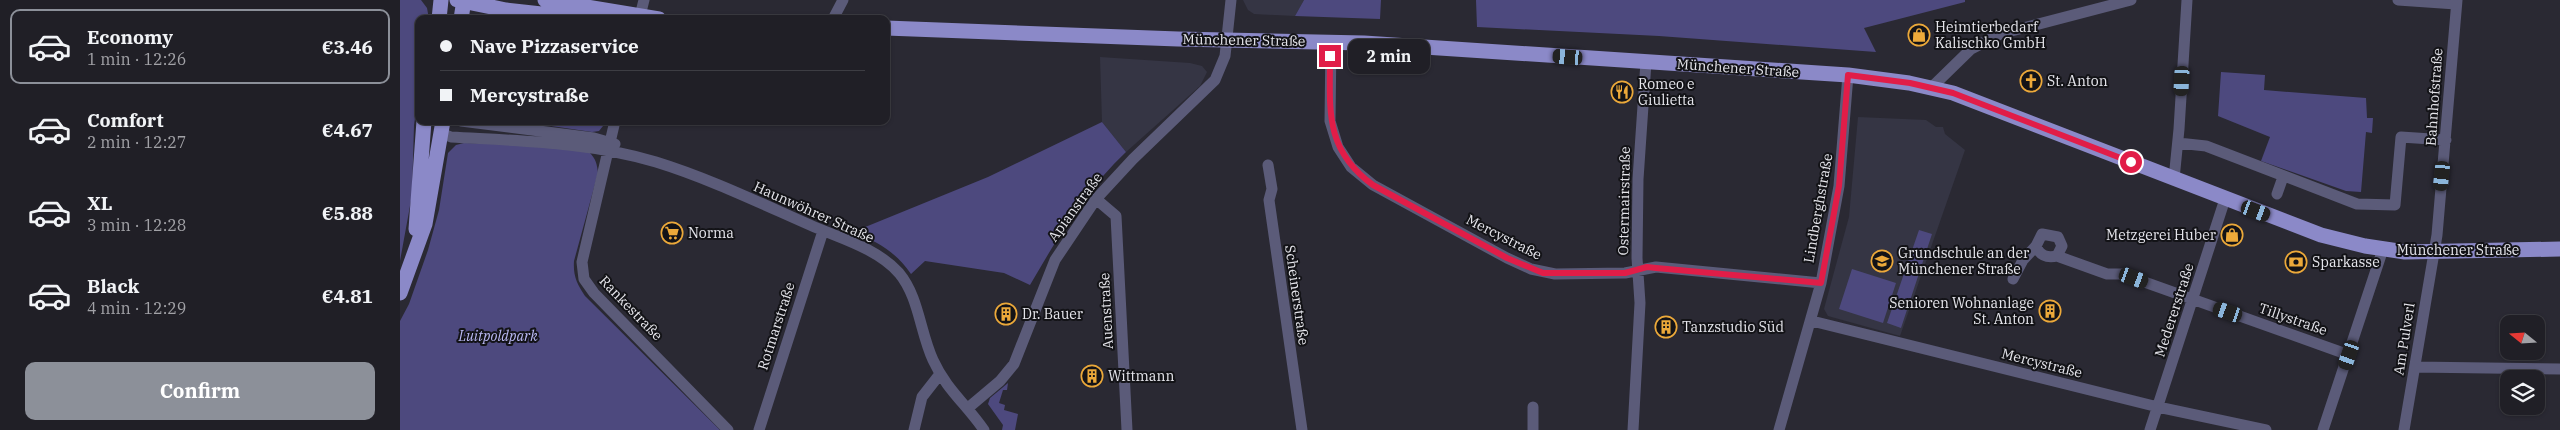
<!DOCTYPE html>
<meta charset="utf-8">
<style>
:root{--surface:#201f26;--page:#2d2c32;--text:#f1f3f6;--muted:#a2a2a7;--line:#3d3d43;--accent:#8c9099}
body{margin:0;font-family:"IBM Plex Serif",serif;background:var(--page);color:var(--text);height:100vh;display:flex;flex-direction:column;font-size:19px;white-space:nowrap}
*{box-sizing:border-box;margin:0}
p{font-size:16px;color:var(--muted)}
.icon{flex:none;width:28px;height:28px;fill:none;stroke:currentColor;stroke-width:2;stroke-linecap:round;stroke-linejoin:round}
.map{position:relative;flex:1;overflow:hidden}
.panel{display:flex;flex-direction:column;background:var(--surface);width:400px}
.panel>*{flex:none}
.top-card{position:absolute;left:15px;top:15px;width:475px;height:110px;border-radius:10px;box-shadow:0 1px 4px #0004,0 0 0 1px var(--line);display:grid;align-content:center;height:110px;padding:0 25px;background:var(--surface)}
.needle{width:32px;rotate:288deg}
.tools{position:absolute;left:2100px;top:315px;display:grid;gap:10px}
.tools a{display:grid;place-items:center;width:45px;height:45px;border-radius:10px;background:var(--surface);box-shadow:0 1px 4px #0004,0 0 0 1px var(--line);font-size:25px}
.end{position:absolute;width:22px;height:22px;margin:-11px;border:6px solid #e11d48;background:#fff;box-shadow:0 0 0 2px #fff}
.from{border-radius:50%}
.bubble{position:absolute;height:35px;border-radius:10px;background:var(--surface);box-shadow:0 1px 4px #0004,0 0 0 1px var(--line);font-size:16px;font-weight:700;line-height:35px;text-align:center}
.car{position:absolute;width:15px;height:30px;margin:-15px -8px;border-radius:6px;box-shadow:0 0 4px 1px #0007;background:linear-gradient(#222 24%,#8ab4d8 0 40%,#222 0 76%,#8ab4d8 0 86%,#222 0)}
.top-card b{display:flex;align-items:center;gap:18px;height:48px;font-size:19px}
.top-card b+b{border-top:1px solid var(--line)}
.top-card i{width:12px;height:12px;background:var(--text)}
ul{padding:9px 0 0;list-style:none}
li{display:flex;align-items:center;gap:15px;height:75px;margin:0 10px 8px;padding:0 15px;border:2px solid transparent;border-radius:10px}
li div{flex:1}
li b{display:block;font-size:19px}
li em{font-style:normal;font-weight:700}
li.current{border-color:var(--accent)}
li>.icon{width:45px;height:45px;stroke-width:1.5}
.primary-button{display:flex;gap:10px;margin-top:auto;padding:10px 25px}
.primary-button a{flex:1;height:58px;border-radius:10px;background:var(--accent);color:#fff;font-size:20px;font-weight:700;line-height:58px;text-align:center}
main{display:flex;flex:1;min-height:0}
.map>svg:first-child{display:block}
.built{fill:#353544}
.green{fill:#4d497e}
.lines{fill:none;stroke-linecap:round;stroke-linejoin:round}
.minor{stroke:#5b5b79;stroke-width:11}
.major{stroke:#8b89c8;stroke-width:15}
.route{stroke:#e11d48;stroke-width:6}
.labels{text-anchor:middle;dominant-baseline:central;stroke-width:4;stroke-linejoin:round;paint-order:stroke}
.poi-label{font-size:14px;fill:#e6e6ec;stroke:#131317;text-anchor:start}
.street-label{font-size:14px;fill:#e6e6ec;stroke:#131317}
.park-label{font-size:14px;font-style:italic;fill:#bab9f4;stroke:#131317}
</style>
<main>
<section class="panel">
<ul>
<li class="current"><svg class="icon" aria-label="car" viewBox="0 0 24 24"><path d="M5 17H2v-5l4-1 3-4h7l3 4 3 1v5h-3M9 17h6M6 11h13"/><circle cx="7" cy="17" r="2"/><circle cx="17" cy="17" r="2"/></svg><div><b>Economy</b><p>1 min · 12:26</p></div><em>€3.46</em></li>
<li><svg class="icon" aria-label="car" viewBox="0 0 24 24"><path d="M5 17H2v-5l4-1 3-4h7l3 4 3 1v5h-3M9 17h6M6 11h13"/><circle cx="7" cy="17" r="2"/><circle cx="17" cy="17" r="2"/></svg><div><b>Comfort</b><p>2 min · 12:27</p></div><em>€4.67</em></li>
<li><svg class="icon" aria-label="car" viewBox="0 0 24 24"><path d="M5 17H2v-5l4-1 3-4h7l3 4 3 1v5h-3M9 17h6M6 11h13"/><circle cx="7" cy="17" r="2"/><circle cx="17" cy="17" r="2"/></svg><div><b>XL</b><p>3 min · 12:28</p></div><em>€5.88</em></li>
<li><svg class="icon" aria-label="car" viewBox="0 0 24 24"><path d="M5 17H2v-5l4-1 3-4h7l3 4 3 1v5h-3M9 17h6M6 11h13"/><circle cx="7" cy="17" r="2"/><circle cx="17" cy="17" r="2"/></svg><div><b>Black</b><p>4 min · 12:29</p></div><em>€4.81</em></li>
</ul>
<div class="primary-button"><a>Confirm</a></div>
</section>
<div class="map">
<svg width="2160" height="430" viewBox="0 0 2160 430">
<rect width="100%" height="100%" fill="#2a2933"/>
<!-- built -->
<path class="built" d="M843 0H904L895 16 854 14 848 10Z
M700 57 790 63 802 66 807 72 800 86 726 152 702 122Z
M1458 117 1526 120 1536 127H1543L1545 134 1565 150 1500 336 1428 316 1424 309 1449 217Z"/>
<!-- green -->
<path class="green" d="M0 0H21L27 8 29 19H19V91L14 125 12 195 0 261Z
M904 0H981L980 19 895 16Z
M1076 0H1565V2L1464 28 1476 52 1259 36 1077 27Z
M1821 72 1865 75 1864 90 1966 98 1967 118H1973L1972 133 1966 132 1961 192 1946 191 1861 161 1870 137 1818 116Z
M117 121H207L199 131 192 132Z
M702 122 726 152C685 191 658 237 630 285L604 273 525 261 511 274C496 252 478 242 453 232L588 177Z
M64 143 143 145 189 152C196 159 197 164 198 173L174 261C173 276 177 284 185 296L320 430H0V321L9 304 28 250 39 210 48 153 56 145Z
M1519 230 1532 234 1501 328 1487 323Z
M1452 269 1496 283 1483 323 1439 309Z
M608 383 607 390H603L599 403 605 405 604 410 618 414 615 430H602L603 425 588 404 590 398Z"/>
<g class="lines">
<!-- minor -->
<path class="minor" d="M1998 0 2056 4
M240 16 244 0
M433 19 443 0
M931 41 930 121 938 147 951 167 973 185 1107 258 1131 269 1155 274 1225 273 1256 267 1421 283
M1531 88 1571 49 1600 34 1731 0
M61 121 194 138 215 144
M215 121 182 262 184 279 194 293 328 430
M41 133 51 137C120 141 190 142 256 162 308 178 360 203 410 225 439 238 477 248 499 273 519 297 520 332 533 360 546 389 567 405 584 430
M1778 143 1806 146 1957 204 1995 205 2001 137 2046 140
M868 165 872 189 869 200 902 430
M1774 179 1779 129 1787 0
M1877 194 1883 177
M696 199 716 216 727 430
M1657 256C1647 258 1640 256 1636 246L1642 234 1658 237 1662 246 1657 256 1707 274H1722L1949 355
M1613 279 1623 260 1636 246
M1412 321 1758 407 1866 430
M2015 367 2160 369
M568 408 600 381 614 364 655 260 696 199 733 159 815 80 825 56 831 0
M359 430 423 231
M514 430 522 397 540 374
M1133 430V407
M1233 430 1240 303 1237 258 1238 179 1246 62
M1379 430 1421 283 1439 186 1448 75
M1750 430 1825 199
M1923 430 1983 249
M2004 430 2037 235 2057 0"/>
<!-- major -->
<path class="major" d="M57 0 106 10 187 19
M145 0 259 19
M39 19 41 0
M61 19 64 0
M486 28 778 39 964 43 1448 75 1509 83 1553 93 1921 235 1965 246 2005 252 2160 249
M16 229 24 121
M0 293 25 224 43 121"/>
</g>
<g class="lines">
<!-- route -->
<path class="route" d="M930 56C930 110 924 149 973 185L1107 258 1143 273H1225L1247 267 1256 268 1421 283 1439 186 1448 75 1510 83 1553 93 1731 162"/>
</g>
<!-- icons -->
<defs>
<g id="shop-ring" transform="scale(1.125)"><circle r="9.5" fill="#131317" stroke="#eca93a" stroke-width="1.5"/><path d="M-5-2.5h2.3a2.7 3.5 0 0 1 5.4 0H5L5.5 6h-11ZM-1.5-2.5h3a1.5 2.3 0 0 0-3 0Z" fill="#eca93a"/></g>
<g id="church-ring" transform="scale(1.125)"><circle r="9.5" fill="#131317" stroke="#eca93a" stroke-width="1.5"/><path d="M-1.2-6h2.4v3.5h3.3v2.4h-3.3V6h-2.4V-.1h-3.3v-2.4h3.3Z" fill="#eca93a"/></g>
<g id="restaurant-ring" transform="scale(1.125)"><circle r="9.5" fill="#131317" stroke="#eca93a" stroke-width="1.5"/><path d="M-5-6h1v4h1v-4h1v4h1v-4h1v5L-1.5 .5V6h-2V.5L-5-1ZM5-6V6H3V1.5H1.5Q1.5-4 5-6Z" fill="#eca93a"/></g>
<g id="supermarket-ring" transform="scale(1.125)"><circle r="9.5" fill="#131317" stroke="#eca93a" stroke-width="1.5"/><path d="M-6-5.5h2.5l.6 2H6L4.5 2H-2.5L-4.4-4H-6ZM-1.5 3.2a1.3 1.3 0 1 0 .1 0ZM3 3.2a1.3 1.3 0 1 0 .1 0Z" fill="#eca93a"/></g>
<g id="school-ring" transform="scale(1.125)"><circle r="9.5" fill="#131317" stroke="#eca93a" stroke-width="1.5"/><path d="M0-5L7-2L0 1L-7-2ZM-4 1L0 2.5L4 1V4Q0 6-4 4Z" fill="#eca93a"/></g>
<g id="bank-ring" transform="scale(1.125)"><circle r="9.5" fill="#131317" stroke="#eca93a" stroke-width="1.5"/><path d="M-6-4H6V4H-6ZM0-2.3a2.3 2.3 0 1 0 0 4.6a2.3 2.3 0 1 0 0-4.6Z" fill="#eca93a"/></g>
<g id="building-ring" transform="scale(1.125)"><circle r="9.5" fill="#131317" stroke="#eca93a" stroke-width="1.5"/><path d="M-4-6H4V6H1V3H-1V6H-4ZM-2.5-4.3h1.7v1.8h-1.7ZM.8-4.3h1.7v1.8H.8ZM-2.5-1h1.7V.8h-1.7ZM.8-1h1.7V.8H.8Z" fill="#eca93a"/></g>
</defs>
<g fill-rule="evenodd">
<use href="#shop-ring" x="1519" y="35"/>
<use href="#church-ring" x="1631" y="81"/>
<use href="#restaurant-ring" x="1222" y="92"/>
<use href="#supermarket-ring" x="272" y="233"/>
<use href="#shop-ring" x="1832" y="235"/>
<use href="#school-ring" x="1482" y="261"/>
<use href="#bank-ring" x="1896" y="262"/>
<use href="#building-ring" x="1650" y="311"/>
<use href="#building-ring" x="606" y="314"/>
<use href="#building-ring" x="1266" y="327"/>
<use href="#building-ring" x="692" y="376"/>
</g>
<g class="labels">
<!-- poi labels -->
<g class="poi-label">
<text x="1535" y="27">Heimtierbedarf<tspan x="1535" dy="16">Kalischko GmbH</tspan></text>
<text x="1647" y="81">St. Anton</text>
<text x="1238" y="84">Romeo e<tspan x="1238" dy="16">Giulietta</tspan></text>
<text x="288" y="233">Norma</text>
<text x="1816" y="235" text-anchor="end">Metzgerei Huber</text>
<text x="1498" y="253">Grundschule an der<tspan x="1498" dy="16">Münchener Straße</tspan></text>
<text x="1912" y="262">Sparkasse</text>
<text x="1634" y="303" text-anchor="end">Senioren Wohnanlage<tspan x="1634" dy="16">St. Anton</tspan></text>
<text x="622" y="314">Dr. Bauer</text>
<text x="1282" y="327">Tanzstudio Süd</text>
<text x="708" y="376">Wittmann</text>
</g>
<!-- street labels -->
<g class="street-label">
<text transform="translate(844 40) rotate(1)">Münchener Straße</text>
<text transform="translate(1338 68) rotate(4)">Münchener Straße</text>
<text transform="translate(2034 97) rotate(-86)">Bahnhofstraße</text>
<text transform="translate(1224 201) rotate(-89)">Ostermairstraße</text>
<text transform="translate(675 207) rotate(-54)">Apianstraße</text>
<text transform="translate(1418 208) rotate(-80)">Lindberghstraße</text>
<text transform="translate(414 212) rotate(24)">Haunwöhrer Straße</text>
<text transform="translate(1104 237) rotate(27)">Mercystraße</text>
<text x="2058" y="250">Münchener Straße</text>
<text transform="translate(897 295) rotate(82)">Scheinerstraße</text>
<text transform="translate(231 308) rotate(46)">Rankestraße</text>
<text transform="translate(1774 310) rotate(-72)">Medererstraße</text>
<text transform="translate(706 311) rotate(-93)">Auenstraße</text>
<text transform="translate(1893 319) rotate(19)">Tillystraße</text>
<text transform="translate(376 326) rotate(-72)">Rotmarstraße</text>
<text transform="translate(2004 339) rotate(-81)">Am Pulverl</text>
<text transform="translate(1642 363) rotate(14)">Mercystraße</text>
</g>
<!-- park labels -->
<g class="park-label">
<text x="98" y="336">Luitpoldpark</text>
</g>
</g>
</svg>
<div class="tools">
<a><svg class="needle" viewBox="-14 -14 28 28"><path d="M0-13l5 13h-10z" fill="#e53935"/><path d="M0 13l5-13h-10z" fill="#a2a2a7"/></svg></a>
<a><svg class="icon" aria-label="layers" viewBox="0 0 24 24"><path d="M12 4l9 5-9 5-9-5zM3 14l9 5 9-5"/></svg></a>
</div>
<i class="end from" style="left:1731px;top:162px"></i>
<i class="end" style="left:930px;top:56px"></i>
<div class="bubble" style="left:948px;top:39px;width:82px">2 min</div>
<i class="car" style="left:1168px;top:57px;rotate:274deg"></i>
<i class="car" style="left:1782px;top:81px;rotate:183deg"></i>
<i class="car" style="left:2042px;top:176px;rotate:186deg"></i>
<i class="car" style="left:1856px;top:211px;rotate:111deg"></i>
<i class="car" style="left:1734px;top:278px;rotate:110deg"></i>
<i class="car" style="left:1828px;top:312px;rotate:289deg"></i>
<i class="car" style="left:1949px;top:355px;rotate:199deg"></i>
<div class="top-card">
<b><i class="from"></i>Nave Pizzaservice</b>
<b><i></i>Mercystraße</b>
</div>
</div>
</main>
